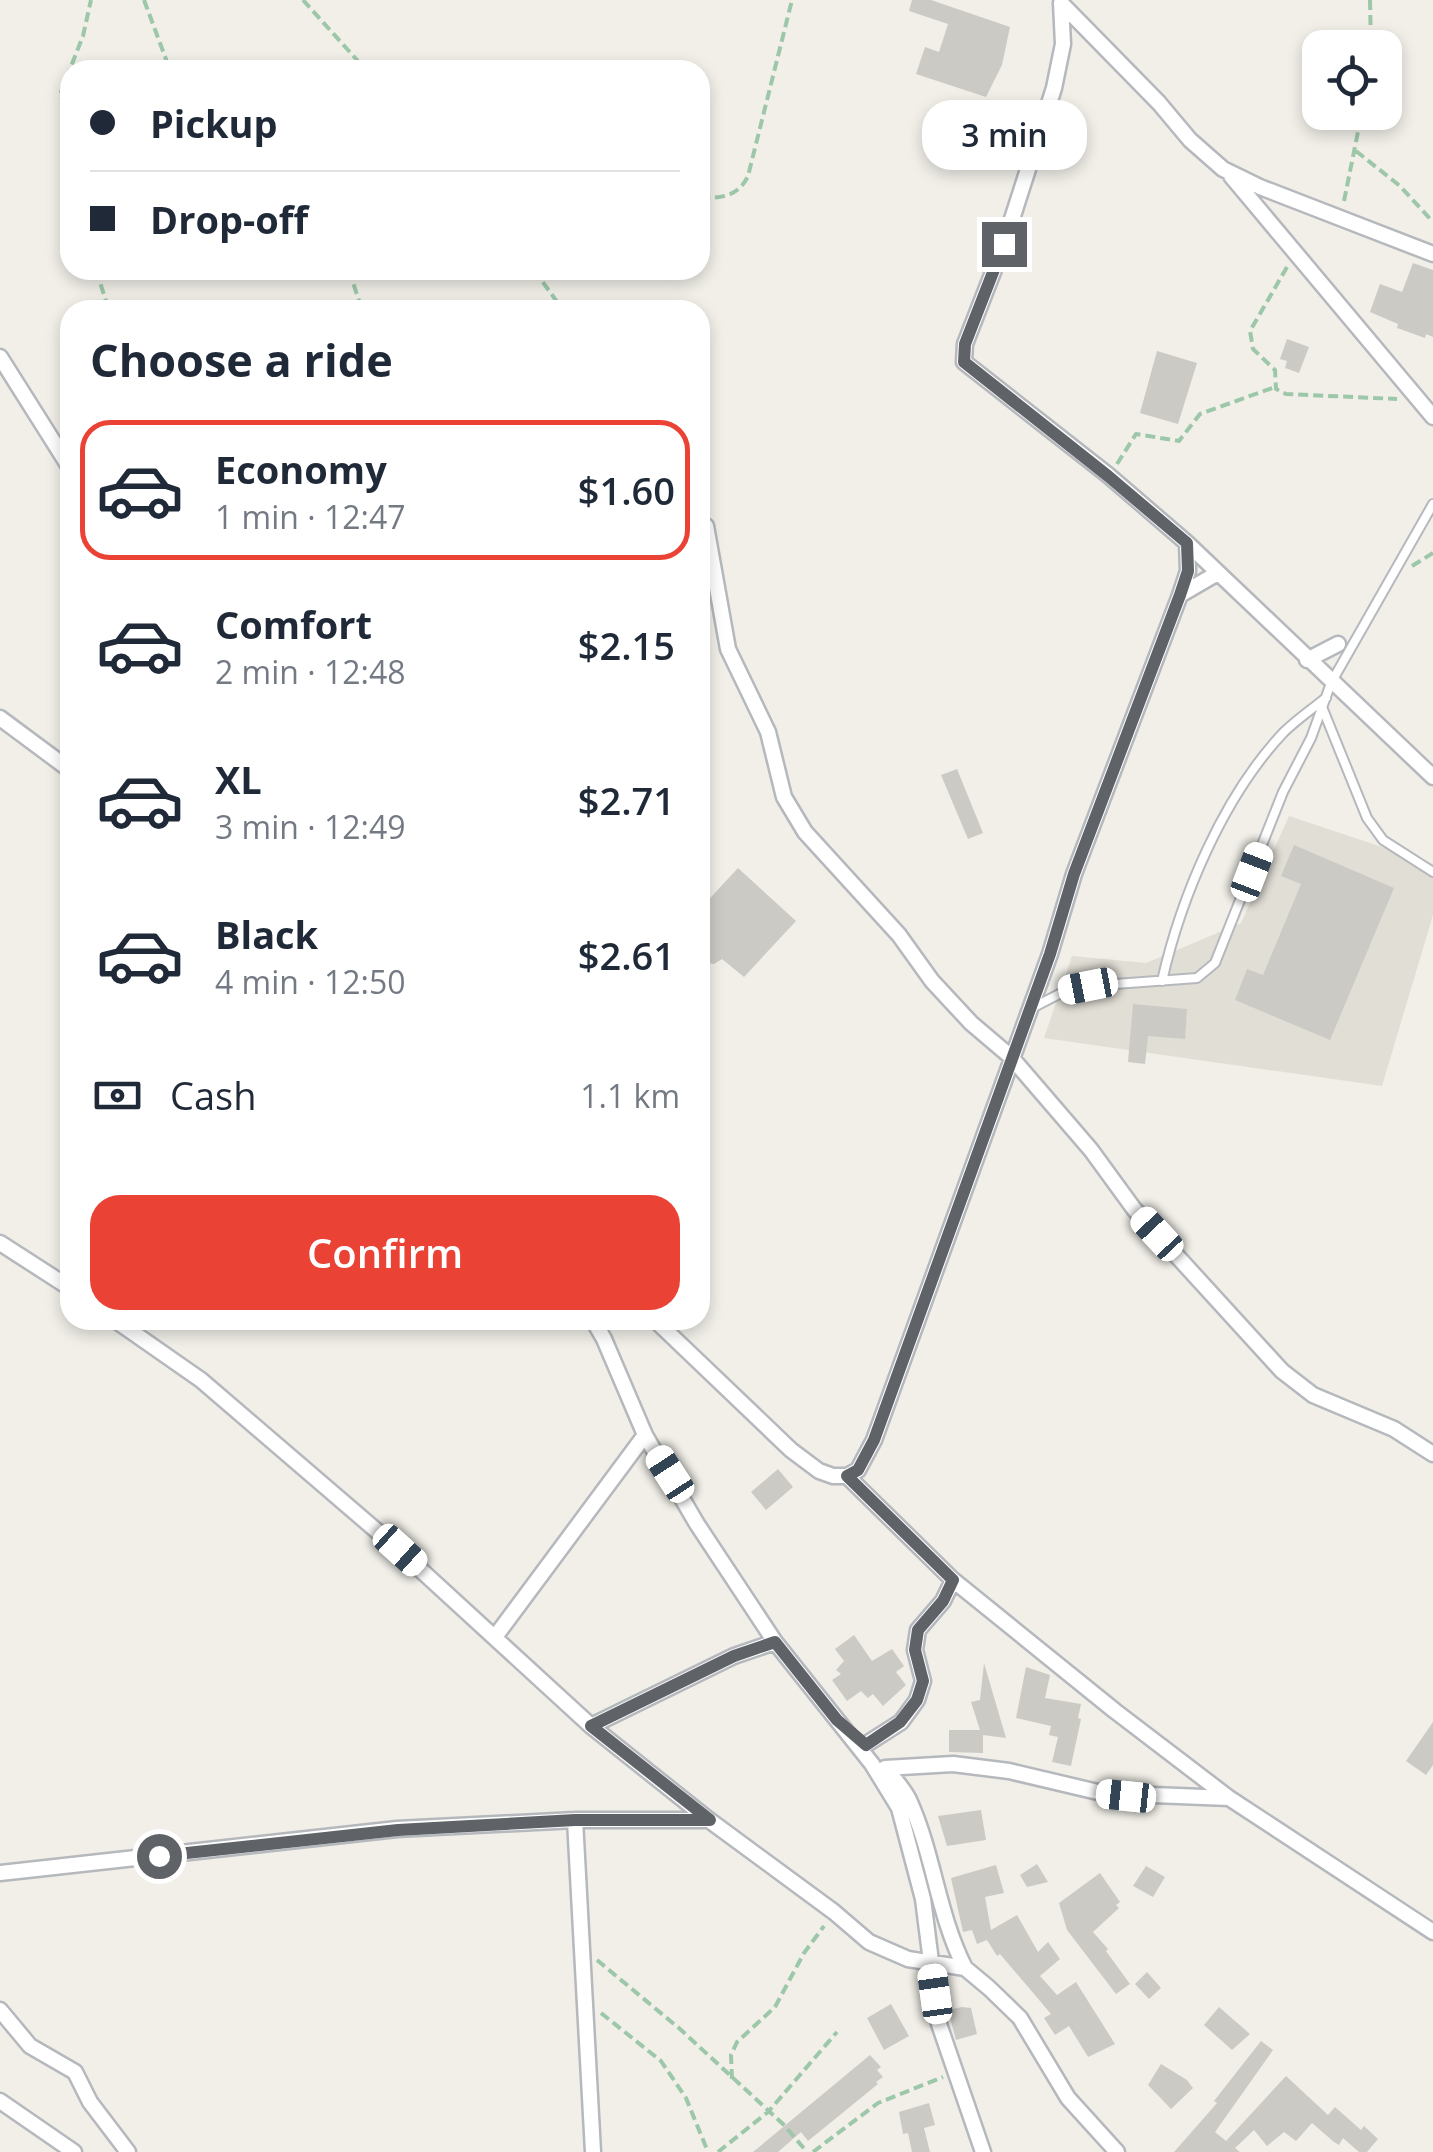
<!DOCTYPE html>
<meta charset="utf-8">
<style>
:root{--surface:#fff;--page:#f6f6f7;--text:#1f2937;--muted:#747a83;--line:#e0e1e3;--accent:#ea4335}
body{margin:0;font-family:"Open Sans",sans-serif;background:var(--page);color:var(--text);height:100vh;display:flex;flex-direction:column;font-size:38px;white-space:nowrap}
*{box-sizing:border-box;margin:0}
p{font-size:32px;color:var(--muted)}
.icon{flex:none;width:55px;height:55px;fill:none;stroke:currentColor;stroke-width:2;stroke-linecap:round;stroke-linejoin:round}
.map{position:relative;flex:1;overflow:hidden}
.panel{position:absolute;left:60px;top:300px;width:650px;height:1030px;display:flex;flex-direction:column;background:var(--surface);border-radius:30px;box-shadow:0 5px 15px #0003}
.panel>*{flex:none}
.hud{position:absolute;left:60px;top:60px;width:650px;height:220px;border-radius:30px;box-shadow:0 5px 15px #0003;display:grid;align-content:center;height:220px;padding:0 30px;background:var(--surface)}
.controls{position:absolute;left:1302px;top:30px;display:grid;gap:20px}
.controls a{display:grid;place-items:center;width:100px;height:100px;border-radius:20px;background:var(--surface);box-shadow:0 5px 15px #0003;font-size:50px}
.end{position:absolute;width:45px;height:45px;margin:-22px;border:12px solid #5f6368;background:#fff;box-shadow:0 0 0 5px #fff}
.from{border-radius:50%}
.bubble{position:absolute;height:70px;border-radius:30px;background:var(--surface);box-shadow:0 5px 15px #0003;font-size:32px;font-weight:600;line-height:70px;text-align:center}
.car{position:absolute;width:30px;height:60px;margin:-30px -15px;border-radius:12px;box-shadow:0 0 8px 2px #0007;background:linear-gradient(#fff 24%,#345 0 40%,#fff 0 76%,#345 0 86%,#fff 0)}
.hud b{display:flex;align-items:center;gap:35px;height:95px;font-size:38px}
.hud b+b{border-top:2px solid var(--line)}
.hud i{width:25px;height:25px;background:var(--text)}
ul{padding:0;list-style:none}
li{display:flex;align-items:center;gap:30px;height:140px;margin:0 20px 15px;padding:0 10px;border:5px solid transparent;border-radius:30px}
li div{flex:1}
li b{display:block;font-size:38px}
li em{font-style:normal;font-weight:600}
li.active{border-color:var(--accent)}
li>.icon{width:90px;height:90px;stroke-width:1.5}
h2{padding:0 30px;font-size:45px;line-height:120px}
.pay{display:flex;align-items:center;gap:25px;height:110px;padding:0 30px;font-size:38px}
.pay p{margin-inline-start:auto}
.action{display:flex;gap:20px;margin-top:auto;padding:20px 30px}
.action a{flex:1;height:115px;border-radius:30px;background:var(--accent);color:#fff;font-size:40px;font-weight:600;line-height:115px;text-align:center}
.map>svg:first-child{display:block}
.education{fill:#e1ded6}
.building{fill:#cccac5}
.lines{fill:none;stroke-linecap:round;stroke-linejoin:round}
.service-casing{stroke:#b5b8bc;stroke-width:12}
.minor-casing{stroke:#b5b8bc;stroke-width:19}
.path{stroke:#9cc7a9;stroke-width:4;stroke-dasharray:10 5;stroke-linecap:butt}
.service{stroke:#fff;stroke-width:8}
.minor{stroke:#fff;stroke-width:14}
.route{stroke:#5f6368;stroke-width:12}
</style>
<div class="map">
<svg width="1433" height="2152" viewBox="0 0 1433 2152">
<rect width="100%" height="100%" fill="#f1efe8"/>
<!-- education -->
<path class="education" d="M1289 816 1433 864V915L1382 1086 1044 1038 1072 956 1146 963 1241 923Z"/>
<!-- building -->
<path class="building" d="M912 0H931L1010 27 1002 65 986 97 916 74 925 47 939 52 948 24 909 11Z
M1413 263 1433 270V337L1426 334 1425 338 1397 328 1398 324 1370 312 1380 284 1402 292Z
M1287 339 1309 347 1299 373 1285 368 1287 361 1280 359Z
M1157 351 1197 363 1178 424 1140 413Z
M957 769 983 833 968 839 941 775Z
M1294 845 1394 888 1330 1040 1235 1000 1247 969 1263 975 1301 884 1281 876Z
M738 868 796 921 744 977 722 959 714 964 700 962V909Z
M1133 1004 1187 1009 1185 1039 1148 1036 1145 1064 1128 1062Z
M778 1469 793 1487 766 1510 751 1492Z
M854 1635 872 1661 892 1649 904 1666 896 1672 906 1685 883 1706 873 1694 868 1698 861 1691 847 1701 832 1680 841 1674 836 1670 844 1661 835 1649Z
M984 1663 1006 1738 983 1735V1753L949 1752V1730H980L971 1702 980 1700Z
M1026 1667 1050 1675 1045 1698 1081 1704 1078 1718 1081 1719 1071 1766 1052 1762 1058 1737 1049 1735 1051 1726 1016 1718Z
M1433 1722V1765L1426 1775 1406 1761Z
M981 1810 986 1840 947 1846 938 1816Z
M1037 1864 1048 1882 1027 1887 1020 1875Z
M996 1865 1004 1893 985 1897 991 1930 1017 1915 1038 1952 1048 1942 1060 1959 1040 1976 1057 1995 1076 1982 1115 2044 1088 2057 1069 2026 1055 2035 1044 2018 1051 2014 1000 1954 997 1956 987 1940 977 1944 972 1930 963 1932 951 1878Z
M1146 1866 1165 1877 1153 1897 1133 1886Z
M1100 1873 1120 1902 1116 1905 1119 1908 1093 1932 1108 1949 1106 1951 1130 1984 1116 1994 1067 1930 1059 1903Z
M1147 1972 1161 1988 1149 1999 1135 1984Z
M891 2004 909 2036 884 2050 867 2018Z
M962 2007 971 2008 977 2034 956 2040 948 2010Z
M1219 2007 1250 2034 1232 2050 1204 2025Z
M1261 2041 1273 2050 1215 2132 1226 2141 1286 2076 1328 2115 1335 2107 1361 2130 1364 2126 1378 2139 1367 2152H1359L1343 2138 1339 2145 1334 2142 1312 2123 1296 2141 1284 2132 1267 2146 1254 2130 1235 2148 1240 2152H1174L1217 2103 1214 2101Z
M870 2055 881 2067 877 2070 883 2077 876 2082 878 2084 808 2141 801 2132 778 2152H753Z
M1161 2064 1187 2080 1193 2088 1171 2109 1148 2085Z
M929 2103 935 2125 924 2128 930 2152H912L908 2133 903 2134 899 2112Z"/>
<g class="lines">
<!-- service casing -->
<g class="service-casing">
<path id="service" d="M1322 707 1367 818 1383 840 1433 872
M1162 981C1181 897 1223 797 1283 733 1296 720 1312 709 1326 698
M1034 1007 1067 990 1088 986 1197 978 1215 963 1283 792 1311 738 1331 683 1433 504"/>
</g>
<!-- minor casing -->
<g class="minor-casing">
<path id="minor" d="M1061 3 1063 44 1054 88 1004 244 965 344 964 362 1108 475 1187 543 1433 777
M1061 3 1159 103 1190 140 1223 169 1260 187 1433 254
M1231 176 1433 417
M0 357 70 468
M706 526 728 649 768 732 784 797 805 832 899 935 932 981 971 1023 1011 1057 1091 1150 1134 1209 1282 1371 1313 1395 1394 1429 1433 1454
M1180 595 1216 574
M1307 660 1338 644
M0 718 70 770
M0 1243 70 1288
M115 1320 201 1380 399 1550 591 1726 709 1820 834 1912 869 1942 908 1959 965 1968 989 1988 1020 2018 1068 2098 1117 2152
M593 1320 604 1339 645 1435 697 1524 775 1642 872 1764 899 1808 923 1899 939 2024 983 2152
M655 1320 791 1450 819 1471 833 1476H847L858 1470 874 1440 1050 954 1074 874 1180 595 1188 571 1187 543
M847 1476 953 1580 1115 1711 1229 1798 1433 1932
M495 1637 645 1435
M591 1726 734 1656 775 1642
M865 1745 901 1722 917 1700 923 1681 915 1650 918 1630 943 1601 953 1580
M885 1768 953 1764 1009 1771 1102 1793 1229 1798
M887 1770C895 1780 905 1790 910 1802 934 1856 938 1915 965 1968
M575 1820 593 2152
M0 1873 397 1829 575 1820H709
M0 2010 30 2046 75 2072 90 2102 128 2152
M0 2101 74 2152"/>
</g>
<!-- path -->
<path class="path" d="M144 0 170 70
M303 0 366 70
M1370 0 1371 48
M1356 151 1400 186 1433 222
M70 167 61 92 83 36 91 0
M700 198C721 198 738 197 748 176L792 0
M1344 201 1362 112
M1287 267 1250 331 1253 349 1275 370 1276 389 1286 394 1397 399
M96 270 109 310
M349 270 362 310
M534 270 563 310
M1117 464 1136 434 1179 441 1200 414 1275 387
M1412 566 1433 553
M700 622 710 632
M597 1960 680 2029 784 2125 807 2152
M601 2013 661 2061 686 2098 708 2152
M732 2079 731 2055 737 2042 775 2007 804 1953 824 1926
M718 2152 768 2112 837 2032
M813 2152 878 2103 943 2077"/>
<!-- service -->
<use href="#service" class="service"/>
<!-- minor -->
<use href="#minor" class="minor"/>
</g>
<g class="lines">
<!-- route -->
<path class="route" d="M159 1856 398 1830 575 1820H710L591 1726 734 1656 775 1642 837 1720 866 1745 900 1722 917 1700 923 1681 915 1650 918 1630 943 1601 953 1580 847 1476 858 1470 874 1440 1050 954 1074 874 1180 595 1188 571 1187 543 1108 476 964 362 965 344 1004 244"/>
</g>
</svg>
<div class="controls">
<a><svg class="icon" aria-label="locate" viewBox="0 0 24 24"><circle cx="12" cy="12" r="6"/><path d="M12 2v4M12 18v4M2 12h4M18 12h4"/></svg></a>
</div>
<i class="end from" style="left:159px;top:1856px"></i>
<i class="end" style="left:1004px;top:244px"></i>
<div class="bubble" style="left:922px;top:100px;width:165px">3 min</div>
<i class="car" style="left:1252px;top:872px;rotate:21deg"></i>
<i class="car" style="left:1088px;top:986px;rotate:259deg"></i>
<i class="car" style="left:1157px;top:1234px;rotate:317deg"></i>
<i class="car" style="left:670px;top:1474px;rotate:327deg"></i>
<i class="car" style="left:400px;top:1550px;rotate:132deg"></i>
<i class="car" style="left:1126px;top:1796px;rotate:276deg"></i>
<i class="car" style="left:935px;top:1994px;rotate:352deg"></i>
<div class="hud">
<b><i class="from"></i>Pickup</b>
<b><i></i>Drop-off</b>
</div>
<section class="panel">
<h2>Choose a ride</h2>
<ul>
<li class="active"><svg class="icon" aria-label="car" viewBox="0 0 24 24"><path d="M5 17H2v-5l4-1 3-4h7l3 4 3 1v5h-3M9 17h6M6 11h13"/><circle cx="7" cy="17" r="2"/><circle cx="17" cy="17" r="2"/></svg><div><b>Economy</b><p>1 min · 12:47</p></div><em>$1.60</em></li>
<li><svg class="icon" aria-label="car" viewBox="0 0 24 24"><path d="M5 17H2v-5l4-1 3-4h7l3 4 3 1v5h-3M9 17h6M6 11h13"/><circle cx="7" cy="17" r="2"/><circle cx="17" cy="17" r="2"/></svg><div><b>Comfort</b><p>2 min · 12:48</p></div><em>$2.15</em></li>
<li><svg class="icon" aria-label="car" viewBox="0 0 24 24"><path d="M5 17H2v-5l4-1 3-4h7l3 4 3 1v5h-3M9 17h6M6 11h13"/><circle cx="7" cy="17" r="2"/><circle cx="17" cy="17" r="2"/></svg><div><b>XL</b><p>3 min · 12:49</p></div><em>$2.71</em></li>
<li><svg class="icon" aria-label="car" viewBox="0 0 24 24"><path d="M5 17H2v-5l4-1 3-4h7l3 4 3 1v5h-3M9 17h6M6 11h13"/><circle cx="7" cy="17" r="2"/><circle cx="17" cy="17" r="2"/></svg><div><b>Black</b><p>4 min · 12:50</p></div><em>$2.61</em></li>
</ul>
<div class="pay"><svg class="icon" aria-label="cash" viewBox="0 0 24 24"><path d="M3 7h18v10H3z"/><circle cx="12" cy="12" r="2"/></svg>Cash<p>1.1 km</p></div>
<div class="action"><a>Confirm</a></div>
</section>
</div>
